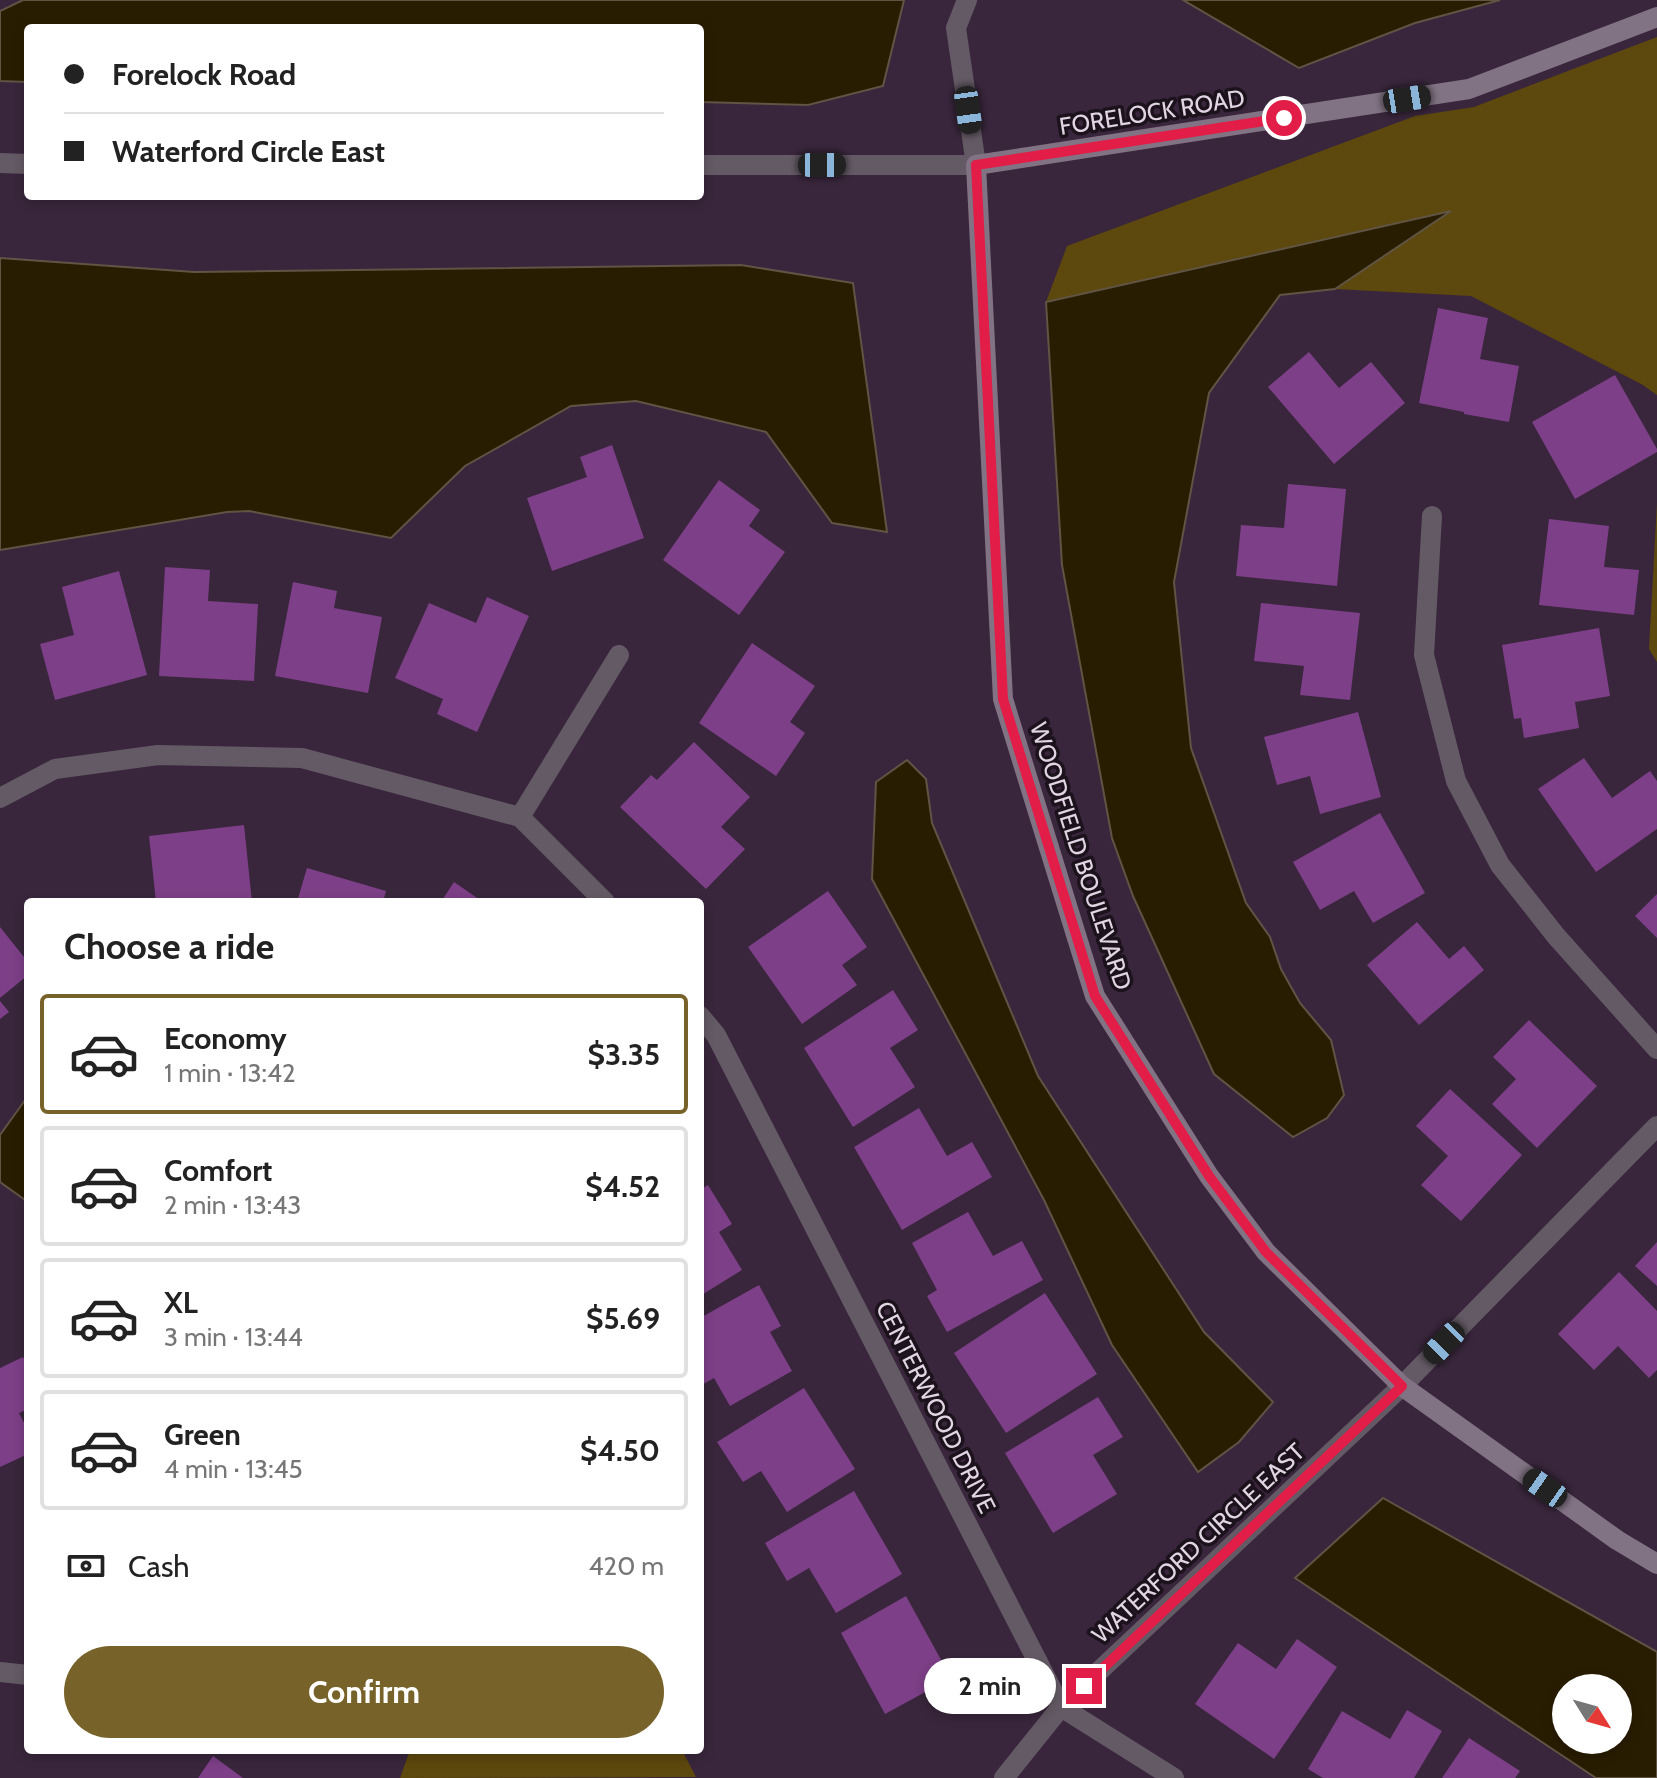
<!DOCTYPE html>
<meta charset="utf-8">
<style>
:root{--surface:#fff;--page:#f6f6f6;--text:#222;--muted:#767676;--line:#e0e0e0;--accent:#77622a}
body{margin:0;font-family:Cabin,sans-serif;background:var(--page);color:var(--text);height:100vh;display:flex;flex-direction:column;font-size:30px;white-space:nowrap}
*{box-sizing:border-box;margin:0}
p{font-size:26px;color:var(--muted)}
.icon{flex:none;width:44px;height:44px;fill:none;stroke:currentColor;stroke-width:2;stroke-linecap:round;stroke-linejoin:round}
.map{position:relative;flex:1;overflow:hidden}
.drawer{position:absolute;left:24px;top:898px;width:680px;height:856px;display:flex;flex-direction:column;background:var(--surface);border-radius:8px;box-shadow:0 4px 12px #0003}
.drawer>*{flex:none}
.guide{position:absolute;left:24px;top:24px;width:680px;height:176px;border-radius:8px;box-shadow:0 4px 12px #0003;display:grid;align-content:center;height:176px;padding:0 40px;background:var(--surface)}
.needle{width:52px;rotate:127deg}
.controls{position:absolute;left:1552px;top:1674px;display:grid;gap:16px}
.controls a{display:grid;place-items:center;width:80px;height:80px;border-radius:50%;background:var(--surface);box-shadow:0 4px 12px #0003;font-size:40px}
.end{position:absolute;width:36px;height:36px;margin:-18px;border:10px solid #e11d48;background:#fff;box-shadow:0 0 0 4px #fff}
.from{border-radius:50%}
.bubble{position:absolute;height:56px;border-radius:28px;background:var(--surface);box-shadow:0 4px 12px #0003;font-size:26px;font-weight:700;line-height:56px;text-align:center}
.car{position:absolute;width:24px;height:48px;margin:-24px -12px;border-radius:10px;box-shadow:0 0 6px 2px #0007;background:linear-gradient(#222 24%,#8ab4d8 0 40%,#222 0 76%,#8ab4d8 0 86%,#222 0)}
.guide b{display:flex;align-items:center;gap:28px;height:76px;font-size:30px}
.guide b+b{border-top:2px solid var(--line)}
.guide i{width:20px;height:20px;background:var(--text)}
ul{padding:0;list-style:none}
li{display:flex;align-items:center;gap:24px;height:120px;margin:0 16px 12px;padding:0 24px;border:4px solid var(--line);border-radius:8px}
li div{flex:1}
li b{display:block;font-size:30px}
li em{font-style:normal;font-weight:700}
li.selected{border-color:var(--accent)}
li>.icon{width:72px;height:72px;stroke-width:1.5}
h2{padding:0 40px;font-size:36px;line-height:96px}
.pay{display:flex;align-items:center;gap:20px;height:88px;padding:0 40px;font-size:30px}
.pay p{margin-inline-start:auto}
.primary-button{display:flex;gap:16px;margin-top:auto;padding:16px 40px}
.primary-button a{flex:1;height:92px;border-radius:48px;background:var(--accent);color:#fff;font-size:32px;font-weight:700;line-height:92px;text-align:center}
.map>svg:first-child{display:block}
.green{fill:#5d480d}
.water{fill:#291d00;stroke:#605444;stroke-width:2;fill-rule:evenodd}
.building{fill:#7d3f87}
.lines{fill:none;stroke-linecap:round;stroke-linejoin:round}
.street{stroke:#645a65;stroke-width:20}
.secondary{stroke:#827384;stroke-width:20}
.route{stroke:#e11d48;stroke-width:10}
.labels{text-anchor:middle;dominant-baseline:central;stroke-width:7;stroke-linejoin:round;paint-order:stroke}
.street-label{font-size:24px;fill:#e1d5e3;stroke:#1b121c}
</style>
<div class="map">
<svg width="1657" height="1778" viewBox="0 0 1657 1778">
<rect width="100%" height="100%" fill="#39263c"/>
<!-- green -->
<path class="green" d="M1657 37V395L1643 385 1471 296 1335 289 1448 212 1046 302 1067 246 1415 116 1474 107Z
M1657 503V662L1649 649Z
M410 1750H682L696 1777 400 1778Z"/>
<!-- water -->
<path class="water" d="M23 0H904L883 86 808 105 700 102V28H28V82L0 81V11Z
M1183 0H1500L1415 23 1299 68Z
M1451 211 1335 289 1280 295 1209 393 1174 582 1191 748 1246 903 1270 937 1281 969 1300 1003 1331 1040 1344 1095 1327 1118 1293 1137 1214 1074 1133 896 1112 838 1062 565 1046 302Z
M0 258 194 272 741 265 853 283 887 532 832 523 766 432 636 401 571 406 465 466 391 538 249 511 227 512 0 550Z
M907 760 926 779 932 823 1038 1076 1204 1332 1273 1402 1239 1442 1198 1472 1112 1345 1044 1200 872 879 876 782Z
M28 1096V1202L0 1182V1135Z
M1383 1498 1657 1652V1778H1596L1295 1578ZM1566 1688H1618V1740H1566Z"/>
<!-- building -->
<path class="building" d="M1438 308 1488 318 1480 359 1519 366 1509 422 1464 414V412L1419 403Z
M1309 352 1339 388 1371 362 1405 403 1334 464 1268 387Z
M1615 375 1657 449V452L1575 499 1532 422Z
M612 445 644 538 552 571 527 498 587 477 580 457Z
M719 480 760 510 749 526 785 552 739 615 663 560Z
M1288 484 1346 489 1337 586 1236 576 1241 525 1284 528Z
M1549 519 1609 526 1604 567 1639 570 1634 615 1539 605Z
M165 567 210 570 208 601 258 604 254 681 159 676Z
M119 571 147 675 55 700 40 644 74 635 62 587Z
M293 582 337 591 334 608 382 617 368 693 275 676Z
M487 597 529 616 477 732 437 714 443 699 395 678 429 603 476 623Z
M1261 603 1360 613 1350 700 1300 695 1304 666 1254 661Z
M1599 628 1610 696 1575 702 1579 728 1524 738 1521 718 1514 719 1502 645Z
M752 643 815 686 790 722 805 733 776 776 699 723Z
M1358 712 1381 797 1320 814 1310 776 1277 785 1264 737Z
M694 742 750 797 721 827 745 849 706 889 620 807 651 775 657 780Z
M1584 758 1612 798 1650 771 1657 781V829L1596 872 1538 789Z
M1380 813 1425 893 1373 923 1354 891 1320 910 1293 862Z
M244 825 252 902H156L149 836Z
M307 868 386 891 383 902H297Z
M454 882 483 902H441Z
M828 891 867 947 842 965 857 985 802 1024 748 947Z
M1657 894V938L1635 916Z
M1417 922 1449 959 1464 946 1484 970 1419 1025 1367 965Z
M0 927 28 962V975L0 998Z
M893 990 918 1030 890 1048 915 1087 853 1127 804 1048Z
M0 1001 9 1012 0 1019Z
M1529 1020 1597 1086 1537 1148 1492 1104 1516 1079 1493 1057Z
M1450 1089 1522 1155 1461 1221 1421 1185 1448 1156 1416 1126Z
M919 1108 947 1156 972 1142 992 1177 902 1230 854 1147Z
M708 1185 732 1224 719 1232 742 1270 700 1296V1190Z
M968 1212 993 1256 1022 1241 1043 1280 947 1332 927 1296 937 1290 912 1243Z
M1657 1242V1286L1635 1266Z
M1619 1272 1657 1311V1370L1649 1378 1618 1346 1594 1370 1558 1334Z
M759 1285 781 1326 770 1332 792 1371 730 1406 714 1378 700 1386V1318Z
M1045 1293 1097 1374 1006 1433 954 1353Z
M23 1357 28 1367V1409L19 1413 28 1431V1454L0 1467V1368Z
M804 1388 855 1469 787 1512 761 1471 743 1482 717 1442Z
M1098 1397 1123 1437 1093 1455 1117 1494 1053 1533 1005 1453Z
M854 1491 902 1574 836 1613 809 1568 787 1581 765 1543Z
M906 1596 951 1678 885 1714 841 1633Z
M1297 1639 1337 1667 1274 1759 1195 1704 1238 1643 1276 1669Z
M1407 1710 1442 1731 1414 1778H1323L1308 1769 1342 1711 1390 1739Z
M1469 1738 1520 1771 1515 1778H1442Z
M213 1756 243 1778H198Z"/>
<g class="lines">
<!-- street -->
<path class="street" d="M0 163 28 164
M700 165H976L956 28 967 0
M1432 516 1424 655 1456 781 1500 865 1556 936 1657 1049
M0 798 55 769 158 755 302 758 520 817 605 902
M520 817 619 655
M700 1016 716 1035 1061 1707 1174 1778
M0 1672 28 1675
M1004 1778 1061 1707 1402 1386 1657 1126"/>
<!-- secondary -->
<path class="secondary" d="M1657 17 1469 89 976 165 1003 699 1095 996 1209 1176 1266 1252 1402 1386 1617 1540 1657 1564"/>
</g>
<g class="lines">
<!-- route -->
<path class="route" d="M1084 1686 1402 1386 1266 1252 1209 1176 1095 996 1003 699 976 165 1284 118"/>
</g>
<g class="labels">
<!-- street labels -->
<g class="street-label">
<text transform="translate(1152 112) rotate(-9)">FORELOCK ROAD</text>
<text transform="translate(1081 856) rotate(72)">WOODFIELD BOULEVARD</text>
<text transform="translate(936 1407) rotate(63)">CENTERWOOD DRIVE</text>
<text transform="translate(1198 1543) rotate(-43)">WATERFORD CIRCLE EAST</text>
</g>
</g>
</svg>
<div class="controls">
<a><svg class="needle" viewBox="-14 -14 28 28"><path d="M0-13l5 13h-10z" fill="#e53935"/><path d="M0 13l5-13h-10z" fill="#767676"/></svg></a>
</div>
<i class="end from" style="left:1284px;top:118px"></i>
<i class="end" style="left:1084px;top:1686px"></i>
<div class="bubble" style="left:924px;top:1658px;width:132px">2 min</div>
<i class="car" style="left:1407px;top:99px;rotate:81deg"></i>
<i class="car" style="left:968px;top:110px;rotate:172deg"></i>
<i class="car" style="left:822px;top:165px;rotate:90deg"></i>
<i class="car" style="left:1444px;top:1343px;rotate:224deg"></i>
<i class="car" style="left:1545px;top:1488px;rotate:305deg"></i>
<div class="guide">
<b><i class="from"></i>Forelock Road</b>
<b><i></i>Waterford Circle East</b>
</div>
<section class="drawer">
<h2>Choose a ride</h2>
<ul>
<li class="selected"><svg class="icon" aria-label="car" viewBox="0 0 24 24"><path d="M5 17H2v-5l4-1 3-4h7l3 4 3 1v5h-3M9 17h6M6 11h13"/><circle cx="7" cy="17" r="2"/><circle cx="17" cy="17" r="2"/></svg><div><b>Economy</b><p>1 min · 13:42</p></div><em>$3.35</em></li>
<li><svg class="icon" aria-label="car" viewBox="0 0 24 24"><path d="M5 17H2v-5l4-1 3-4h7l3 4 3 1v5h-3M9 17h6M6 11h13"/><circle cx="7" cy="17" r="2"/><circle cx="17" cy="17" r="2"/></svg><div><b>Comfort</b><p>2 min · 13:43</p></div><em>$4.52</em></li>
<li><svg class="icon" aria-label="car" viewBox="0 0 24 24"><path d="M5 17H2v-5l4-1 3-4h7l3 4 3 1v5h-3M9 17h6M6 11h13"/><circle cx="7" cy="17" r="2"/><circle cx="17" cy="17" r="2"/></svg><div><b>XL</b><p>3 min · 13:44</p></div><em>$5.69</em></li>
<li><svg class="icon" aria-label="car" viewBox="0 0 24 24"><path d="M5 17H2v-5l4-1 3-4h7l3 4 3 1v5h-3M9 17h6M6 11h13"/><circle cx="7" cy="17" r="2"/><circle cx="17" cy="17" r="2"/></svg><div><b>Green</b><p>4 min · 13:45</p></div><em>$4.50</em></li>
</ul>
<div class="pay"><svg class="icon" aria-label="cash" viewBox="0 0 24 24"><path d="M3 7h18v10H3z"/><circle cx="12" cy="12" r="2"/></svg>Cash<p>420 m</p></div>
<div class="primary-button"><a>Confirm</a></div>
</section>
</div>
